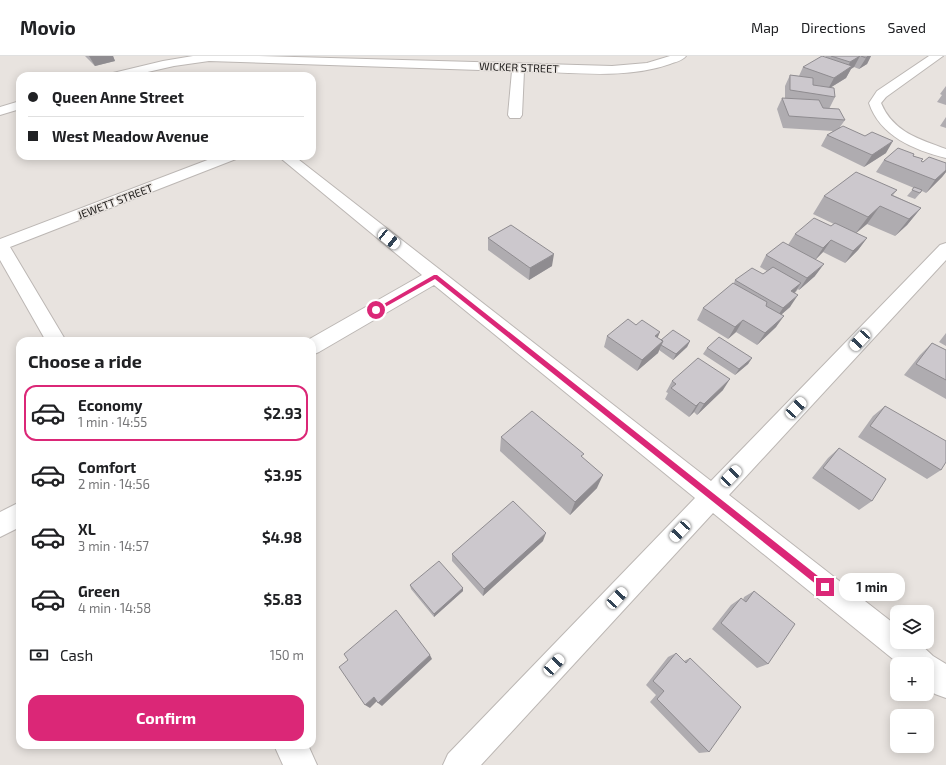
<!DOCTYPE html>
<meta charset="utf-8">
<style>
:root{--surface:#fff;--page:#f6f6f6;--text:#202124;--muted:#757577;--line:#e0e0e0;--accent:#db2777}
body{margin:0;font-family:"Exo 2",sans-serif;background:var(--page);color:var(--text);height:100vh;display:flex;flex-direction:column;font-size:15px;white-space:nowrap}
*{box-sizing:border-box;margin:0}
p{font-size:13px;color:var(--muted)}
.icon{flex:none;width:22px;height:22px;fill:none;stroke:currentColor;stroke-width:2;stroke-linecap:round;stroke-linejoin:round}
.map{position:relative;flex:1;overflow:hidden}
.drawer{position:absolute;left:16px;top:281px;width:300px;height:412px;display:flex;flex-direction:column;background:var(--surface);border-radius:12px;box-shadow:0 2px 10px #0003}
.drawer>*{flex:none}
.guide{position:absolute;left:16px;top:16px;width:300px;height:88px;border-radius:12px;box-shadow:0 2px 10px #0003;display:grid;align-content:center;height:88px;padding:0 12px;background:var(--surface)}
.fabs{position:absolute;left:890px;top:549px;display:grid;gap:8px}
.fabs a{display:grid;place-items:center;width:44px;height:44px;border-radius:8px;background:var(--surface);box-shadow:0 2px 10px #0003;font-size:20px}
.end{position:absolute;width:18px;height:18px;margin:-9px;border:5px solid #db2777;background:#fff;box-shadow:0 0 0 2px #fff}
.from{border-radius:50%}
.bubble{position:absolute;height:28px;border-radius:12px;background:var(--surface);box-shadow:0 2px 10px #0003;font-size:13px;font-weight:700;line-height:28px;text-align:center}
.car{position:absolute;width:12px;height:24px;margin:-12px -6px;border-radius:5px;box-shadow:0 0 3px 1px #0007;background:linear-gradient(#fff 24%,#345 0 40%,#fff 0 76%,#345 0 86%,#fff 0)}
.guide b{display:flex;align-items:center;gap:14px;height:38px;font-size:15px}
.guide b+b{border-top:1px solid var(--line)}
.guide i{width:10px;height:10px;background:var(--text)}
ul{padding:0;list-style:none}
li{display:flex;align-items:center;gap:12px;height:56px;margin:0 8px 6px;padding:0 4px;border:2px solid transparent;border-radius:12px}
li div{flex:1}
li b{display:block;font-size:15px}
li em{font-style:normal;font-weight:700}
li.current{border-color:var(--accent)}
li>.icon{width:36px;height:36px;stroke-width:1.5}
h2{padding:0 12px;font-size:18px;line-height:48px}
.pay{display:flex;align-items:center;gap:10px;height:44px;padding:0 12px;font-size:15px}
.pay p{margin-inline-start:auto}
.action{display:flex;gap:8px;margin-top:auto;padding:8px 12px}
.action a{flex:1;height:46px;border-radius:12px;background:var(--accent);color:#fff;font-size:16px;font-weight:700;line-height:46px;text-align:center}
header{display:flex;align-items:center;gap:24px;box-sizing:border-box;height:56px;padding:0 20px;background:var(--surface);border-bottom:1px solid var(--line)}
header strong{font-size:19px}
nav{display:flex;gap:22px;margin-inline-start:auto;font-size:14px}
.map>svg:first-child{display:block}
.lines{fill:none;stroke-linecap:round;stroke-linejoin:round}
.street-casing{stroke:#bcb7b4;stroke-width:2}
.street{fill:#fff;fill-rule:evenodd}
.wall{fill:#afacb0}
.shaded-wall{fill:#8f8c90}
.building{fill:#ccc8cd;stroke:#8f8c90}
.route{fill:#db2777}
.labels{text-anchor:middle;dominant-baseline:central;stroke-width:3;stroke-linejoin:round;paint-order:stroke}
.far-street-label{font-size:11px;fill:#1c1a19;stroke:#e8e3df}
</style>
<header>
<strong>Movio</strong>
<nav><a>Map</a><a>Directions</a><a>Saved</a></nav>
</header>
<div class="map">
<svg width="946" height="709" viewBox="0 0 946 709">
<rect width="100%" height="100%" fill="#e8e3df"/>
<g class="lines">
<!-- street casing -->
<g class="street-casing">
<path id="street" d="M193 0H259L612 10 647 7 670 0H686C682 5 675 6 670 8 624 24 572 16 524 15L522 59 520 62H510L508 59 512 15 209 5 174 10 130 20H111L113 17 163 5Z
M929 0H943L886 41 881 47C893 76 919 83 946 93V102C914 94 880 80 869 47L877 35Z
M20 45V53L0 59V51Z
M218 100H238L236 103 10 191 66 285H46L0 204V183Z
M278 100H294L711 425 940 189 946 187V204L729 439 897 570V586H918L933 600 946 608V642L935 638 927 631V608H899L713 457 481 709H443L448 698 695 442 434 229 319 296 312 299V285H306L422 219Z
M20 446V471L0 481V456Z
M274 689H308L317 709H283Z"/>
</g>
<!-- street -->
<use href="#street" class="street"/>
</g>
<!-- wall -->
<path class="wall" d="M85 0H113L115 5 95 10Z
M826 0H871L867 8 859 13 854 11 851 13 846 22 830 32 835 41 829 53 845 64 840 71 886 97 864 111 821 90 827 79 833 75 783 72 777 53 782 42H785V30L790 19 799 20 803 11 825 1Z
M946 30V49L937 46 942 39 940 38Z
M946 61V72L940 70Z
M914 98 913 100 923 103 921 105 923 106 946 107V116L942 121 926 137 922 135 915 143 907 140 914 132 876 116 884 104Z
M897 134 893 139 921 152 907 169 895 180 867 168 856 177 867 182 858 194 845 207 823 196 815 204V220L799 234 798 233 795 237 790 251 782 258 776 271 757 289 736 276 728 283 697 264 703 252 734 227 735 224 763 218 767 215 760 211 766 199 788 189 795 178 831 170 834 168 813 158 824 140Z
M488 182 552 210 529 224 488 194Z
M946 277V290L939 286Z
M607 280 657 282 661 284 690 285 687 291 673 304 659 294 658 297 637 315 604 291Z
M932 287 946 294V343L904 319 920 299Z
M707 292 752 302 748 308 735 319 703 298Z
M672 325 723 334 697 359 694 356 689 361 665 343 668 337 666 336Z
M885 350 941 414 927 423 858 381 873 360Z
M501 381 582 401 597 432 570 459 500 395Z
M839 392 872 445 859 454 812 422 828 402Z
M543 485 483 540 452 505V498Z
M410 529 463 532V535L434 561 411 533Z
M754 535 768 608 757 612 712 573 731 549 741 542 743 544 744 541Z
M676 597 684 605 690 602 709 696 699 697 650 646 656 639 646 629 668 601Z"/>
<!-- shaded-wall -->
<path class="shaded-wall" d="M89 0H113L115 5 95 10Z
M860 0 854 11 851 13 846 22 828 33 834 22 846 14 850 6Z
M868 0H871L867 8 859 13 866 2Z
M893 85 886 97 864 111 872 99Z
M946 114V116L942 121 926 137 935 124Z
M880 150 867 168 855 178 868 161Z
M921 152 907 169 895 180 909 163Z
M867 182 858 194 845 207 853 195Z
M831 184 823 196 815 204 823 192Z
M554 198 552 210 529 224 530 212Z
M824 208 815 220 799 234 807 222Z
M801 227 793 239 791 235Z
M798 239 790 251 775 264 783 252Z
M784 260 776 271 757 289 765 277Z
M743 264 736 276 728 283 735 271Z
M660 276 655 288V280Z
M663 285 658 297 637 315 642 304Z
M690 285 687 291 673 304 676 298Z
M752 302 748 308 735 319 739 313Z
M730 323 723 334 697 359 704 348Z
M700 346 694 356 689 361 696 350Z
M603 419 597 432 570 459 575 446Z
M546 477 543 485 483 540 484 533Z
M463 532V535L434 561V558Z
M430 599 432 603 382 650 378 647Z
M374 641 378 644 370 652 365 649Z"/>
<!-- building -->
<path class="building" d="M822 0 852 10 834 22 803 11Z
M831 0H860L850 6Z
M861 0H868L866 2Z
M790 19 813 22V29L834 32 835 41 790 34Z
M782 42 819 44 823 52 839 53 845 64 789 60Z
M843 70 865 80 872 76 893 85 872 99 827 79Z
M898 92 914 98 913 100 923 103 921 105 923 106 929 101 946 107V114L935 124 884 104Z
M856 116 897 134 891 139 921 152 909 163 880 150 868 161 824 140Z
M914 131 922 134 920 137 912 134Z
M814 162 831 170 835 167 867 182 853 195 831 184 823 192 795 178Z
M511 169 554 198 530 212 488 182Z
M783 186 824 208 807 222 766 199Z
M773 211 801 227 791 235 798 239 783 252 735 224 752 212 763 218Z
M733 227 767 246 766 250 784 260 765 277 743 264 735 271 703 252Z
M628 263 636 269 642 264 660 276 655 280 663 285 642 304 607 280Z
M673 274 690 285 676 298 661 289 663 285 661 284Z
M719 281 752 302 739 313 707 292Z
M932 287 946 294V324L916 308Z
M698 302 730 323 704 348 700 346 696 350 671 332 676 328 672 325Z
M885 350 946 385V406L941 414 870 370Z
M532 355 584 398 581 400 603 419 575 446 501 381Z
M839 392 886 423 872 445 823 412Z
M513 445 546 477 484 533 452 498Z
M439 505 463 532 434 558 410 529Z
M754 535 795 568 768 608 721 567 741 542 746 546Z
M396 554 430 599 378 647 374 641 365 649 339 611 348 604 344 598Z
M676 597 686 607 690 602 741 651 709 696 657 643 664 635 653 625Z"/>
<!-- route -->
<path class="route" d="M434 219H437L828 528V533H822L435 223 378 255H375V253Z"/>
<g class="labels">
<!-- far-street labels -->
<g class="far-street-label">
<text transform="translate(519 11) rotate(2)">WICKER STREET</text>
<text transform="translate(115 145) rotate(-21)">JEWETT STREET</text>
</g>
</g>
</svg>
<div class="fabs">
<a><svg class="icon" aria-label="layers" viewBox="0 0 24 24"><path d="M12 4l9 5-9 5-9-5zM3 14l9 5 9-5"/></svg></a>
<a>+</a>
<a>−</a>
</div>
<i class="end from" style="left:376px;top:254px"></i>
<i class="end" style="left:825px;top:531px"></i>
<div class="bubble" style="left:839px;top:517px;width:66px">1 min</div>
<i class="car" style="left:389px;top:183px;rotate:129deg"></i>
<i class="car" style="left:860px;top:284px;rotate:223deg"></i>
<i class="car" style="left:796px;top:352px;rotate:43deg"></i>
<i class="car" style="left:731px;top:420px;rotate:44deg"></i>
<i class="car" style="left:680px;top:475px;rotate:223deg"></i>
<i class="car" style="left:617px;top:542px;rotate:43deg"></i>
<i class="car" style="left:554px;top:609px;rotate:43deg"></i>
<div class="guide">
<b><i class="from"></i>Queen Anne Street</b>
<b><i></i>West Meadow Avenue</b>
</div>
<section class="drawer">
<h2>Choose a ride</h2>
<ul>
<li class="current"><svg class="icon" aria-label="car" viewBox="0 0 24 24"><path d="M5 17H2v-5l4-1 3-4h7l3 4 3 1v5h-3M9 17h6M6 11h13"/><circle cx="7" cy="17" r="2"/><circle cx="17" cy="17" r="2"/></svg><div><b>Economy</b><p>1 min · 14:55</p></div><em>$2.93</em></li>
<li><svg class="icon" aria-label="car" viewBox="0 0 24 24"><path d="M5 17H2v-5l4-1 3-4h7l3 4 3 1v5h-3M9 17h6M6 11h13"/><circle cx="7" cy="17" r="2"/><circle cx="17" cy="17" r="2"/></svg><div><b>Comfort</b><p>2 min · 14:56</p></div><em>$3.95</em></li>
<li><svg class="icon" aria-label="car" viewBox="0 0 24 24"><path d="M5 17H2v-5l4-1 3-4h7l3 4 3 1v5h-3M9 17h6M6 11h13"/><circle cx="7" cy="17" r="2"/><circle cx="17" cy="17" r="2"/></svg><div><b>XL</b><p>3 min · 14:57</p></div><em>$4.98</em></li>
<li><svg class="icon" aria-label="car" viewBox="0 0 24 24"><path d="M5 17H2v-5l4-1 3-4h7l3 4 3 1v5h-3M9 17h6M6 11h13"/><circle cx="7" cy="17" r="2"/><circle cx="17" cy="17" r="2"/></svg><div><b>Green</b><p>4 min · 14:58</p></div><em>$5.83</em></li>
</ul>
<div class="pay"><svg class="icon" aria-label="cash" viewBox="0 0 24 24"><path d="M3 7h18v10H3z"/><circle cx="12" cy="12" r="2"/></svg>Cash<p>150 m</p></div>
<div class="action"><a>Confirm</a></div>
</section>
</div>
